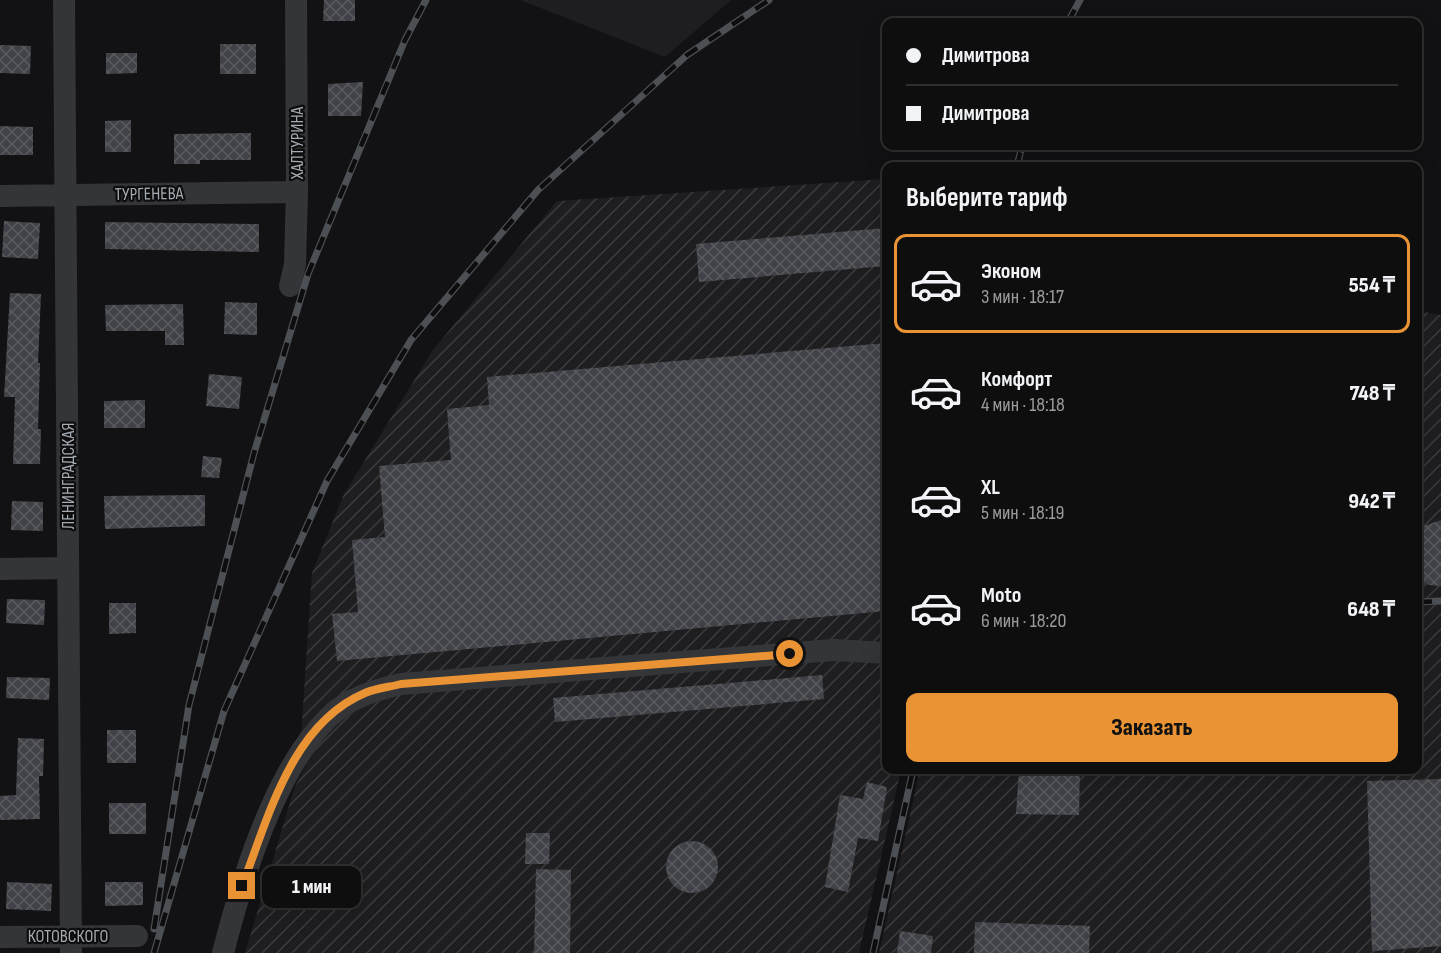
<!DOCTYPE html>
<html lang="ru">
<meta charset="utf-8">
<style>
:root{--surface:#0e0e0f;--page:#1c1c1d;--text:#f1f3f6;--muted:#9b9c9e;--line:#2e2e2f;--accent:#e99335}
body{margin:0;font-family:"Sofia Sans Condensed",sans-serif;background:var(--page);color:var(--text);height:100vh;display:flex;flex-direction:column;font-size:22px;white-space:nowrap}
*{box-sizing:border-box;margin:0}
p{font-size:20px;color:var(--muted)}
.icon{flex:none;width:33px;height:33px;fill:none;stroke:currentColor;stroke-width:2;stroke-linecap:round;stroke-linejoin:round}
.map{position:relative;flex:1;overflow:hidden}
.panel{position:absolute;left:882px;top:162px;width:540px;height:612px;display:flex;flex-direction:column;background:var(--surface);border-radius:12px;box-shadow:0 6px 24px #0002,0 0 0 2px var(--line)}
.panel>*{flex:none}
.banner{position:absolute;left:882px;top:18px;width:540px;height:132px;border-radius:12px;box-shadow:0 6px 24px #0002,0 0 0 2px var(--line);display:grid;align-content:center;height:132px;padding:0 24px;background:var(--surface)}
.end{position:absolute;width:27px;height:27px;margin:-14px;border:8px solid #e99335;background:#111;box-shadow:0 0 0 3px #111}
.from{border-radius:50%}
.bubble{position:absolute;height:42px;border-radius:12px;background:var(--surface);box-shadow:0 6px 24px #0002,0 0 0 2px var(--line);font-size:20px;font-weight:800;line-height:42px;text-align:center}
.banner b{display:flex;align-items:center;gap:21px;height:57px;font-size:22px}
.banner b+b{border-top:2px solid var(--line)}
.banner i{width:15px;height:15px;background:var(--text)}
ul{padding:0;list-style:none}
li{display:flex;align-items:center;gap:18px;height:99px;margin:0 12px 9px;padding:0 12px;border:3px solid transparent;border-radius:12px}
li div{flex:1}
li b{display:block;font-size:22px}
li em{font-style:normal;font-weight:800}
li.selected{border-color:var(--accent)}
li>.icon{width:54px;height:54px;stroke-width:1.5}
h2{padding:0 24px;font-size:27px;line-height:72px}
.primary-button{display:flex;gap:12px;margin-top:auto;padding:12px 24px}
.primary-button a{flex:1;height:69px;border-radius:12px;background:var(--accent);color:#111;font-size:24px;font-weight:800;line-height:69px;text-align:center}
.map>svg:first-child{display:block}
.built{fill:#1e1e20}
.industrial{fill:url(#industrial-furrows)}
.building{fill:url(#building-cross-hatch)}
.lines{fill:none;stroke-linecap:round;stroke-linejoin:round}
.street{stroke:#333538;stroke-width:22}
.rail-casing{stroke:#4c4f53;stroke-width:7}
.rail{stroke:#0d0d0e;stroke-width:4.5;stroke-dasharray:14;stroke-linecap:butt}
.route{stroke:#e99335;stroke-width:8}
.labels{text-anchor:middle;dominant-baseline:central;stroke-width:4.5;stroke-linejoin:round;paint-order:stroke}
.street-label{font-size:18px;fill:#a4abb3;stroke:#0d0d0e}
</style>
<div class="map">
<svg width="1441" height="953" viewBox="0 0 1441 953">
<defs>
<pattern id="industrial-furrows" width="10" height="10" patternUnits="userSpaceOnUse" patternTransform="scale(1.5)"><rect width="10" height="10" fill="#1e1e20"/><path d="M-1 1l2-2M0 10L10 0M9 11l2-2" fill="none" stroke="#3c3c3e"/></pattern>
<pattern id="building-cross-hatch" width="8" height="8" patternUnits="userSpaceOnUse" patternTransform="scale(1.5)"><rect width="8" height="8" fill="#414247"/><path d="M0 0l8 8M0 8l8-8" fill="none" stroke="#595b5f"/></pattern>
</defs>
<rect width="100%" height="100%" fill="#121214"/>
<!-- built -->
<path class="built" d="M520 0H731L665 57Z"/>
<!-- industrial -->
<path class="industrial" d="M886 179V646L398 677 301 736 312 573 344 494 433 350 557 201Z
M1418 311 1441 315V953H879L920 770H1418Z
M834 657 886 660V770H901L859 953H245L294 789 313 751 338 722 368 704 402 692Z"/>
<!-- building -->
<path class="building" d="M324 0H355V21H323Z
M220 44H256V74H220Z
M0 45 31 46 30 74 0 73Z
M106 53H137V73L106 74Z
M363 82 361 116H328V84Z
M131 120V152H105V121Z
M0 126 33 127V155H0Z
M251 133V160H200V164H174V134Z
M4 221 40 223 38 259 2 257Z
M105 222 259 224V252L105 249Z
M886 228V266L699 282 696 244Z
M10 293 41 294 38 363H40L38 429H41L40 464H13L15 397H4Z
M225 302 257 303V335L224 334Z
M183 304 184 345H165V331H106L105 305Z
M886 343V611L337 661 332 614 358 612 352 540 385 537 379 466 451 460 447 409 489 405 487 377Z
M209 374 242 377 239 409 206 406Z
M145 400V428H104V401Z
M203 456 222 458 219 478 201 477Z
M205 495V526L105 529 104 496Z
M12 501 43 502V531L11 530Z
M1441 520V586L1429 585 1418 581V528Z
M7 599 45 600 44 625 6 623Z
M109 603H136V633L109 634Z
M822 675 824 699 555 722 553 698Z
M7 677 50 678 49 700 6 698Z
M107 730H136V763H107Z
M18 738 44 739 43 776H39L40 819 0 820V796L16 795Z
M1019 770H1080L1079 815 1016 814Z
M1441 779V946L1372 951 1367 781Z
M867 782 887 787 878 841 858 838 848 892 825 887 840 795 863 799Z
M109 803H146V834H109Z
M526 833H550L549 864H525Z
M666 867a26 26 0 1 1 52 0a26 26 0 1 1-52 0Z
M536 869 571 870 570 953H534Z
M7 882 52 884 51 911 6 909Z
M105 882H143V905L105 906Z
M975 922 1090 926 1089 953H974Z
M900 931 933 936 931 953H897Z"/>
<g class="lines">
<!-- street -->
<path class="street" d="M64 0 71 953
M0 196 297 192
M290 286 295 264 297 192 296 0
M0 569 68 568
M0 937 137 936
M223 953C241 882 275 770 328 718 348 698 375 690 401 684L834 650 886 653"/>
<!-- rail casing -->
<g class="rail-casing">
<path id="rail" d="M1068 22 1080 0
M1017 166 1022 146
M1418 602 1441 601
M154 929 189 705 254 453 308 274 405 40 426 0
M154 953 224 711 327 481 411 340 538 190 687 55 769 0
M873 953 913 770"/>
</g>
<!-- rail -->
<use href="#rail" class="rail"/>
</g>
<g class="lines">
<!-- route -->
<path class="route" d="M242 886C268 819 291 724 365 693 376 688 390 687 401 684L790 654"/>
</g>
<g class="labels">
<!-- street labels -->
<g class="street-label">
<text transform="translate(297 143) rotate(-90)">ХАЛТУРИНА</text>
<text transform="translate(149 194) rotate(-1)">ТУРГЕНЕВА</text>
<text transform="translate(68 476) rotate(-90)">ЛЕНИНГРАДСКАЯ</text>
<text x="68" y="936">КОТОВСКОГО</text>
</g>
</g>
</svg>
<i class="end from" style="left:790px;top:654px"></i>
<i class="end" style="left:242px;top:886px"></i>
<div class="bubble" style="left:262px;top:866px;width:99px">1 мин</div>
<div class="banner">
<b><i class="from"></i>Димитрова</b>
<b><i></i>Димитрова</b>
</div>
<section class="panel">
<h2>Выберите тариф</h2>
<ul>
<li class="selected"><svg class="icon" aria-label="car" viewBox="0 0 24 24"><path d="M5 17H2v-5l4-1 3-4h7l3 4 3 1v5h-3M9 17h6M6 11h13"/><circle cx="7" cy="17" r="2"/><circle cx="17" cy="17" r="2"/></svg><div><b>Эконом</b><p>3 мин · 18:17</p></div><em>554 ₸</em></li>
<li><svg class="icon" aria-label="car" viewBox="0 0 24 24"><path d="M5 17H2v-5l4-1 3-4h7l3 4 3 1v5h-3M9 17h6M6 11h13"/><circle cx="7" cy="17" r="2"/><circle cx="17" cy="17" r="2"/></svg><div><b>Комфорт</b><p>4 мин · 18:18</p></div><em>748 ₸</em></li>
<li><svg class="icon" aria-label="car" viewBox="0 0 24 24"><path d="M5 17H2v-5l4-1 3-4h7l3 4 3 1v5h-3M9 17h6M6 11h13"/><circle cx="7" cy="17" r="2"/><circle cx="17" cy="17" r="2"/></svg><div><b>XL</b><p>5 мин · 18:19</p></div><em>942 ₸</em></li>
<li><svg class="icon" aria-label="car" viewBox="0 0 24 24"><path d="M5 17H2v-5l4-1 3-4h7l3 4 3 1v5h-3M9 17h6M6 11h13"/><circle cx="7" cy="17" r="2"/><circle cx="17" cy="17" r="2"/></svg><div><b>Moto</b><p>6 мин · 18:20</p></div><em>648 ₸</em></li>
</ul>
<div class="primary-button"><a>Заказать</a></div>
</section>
</div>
